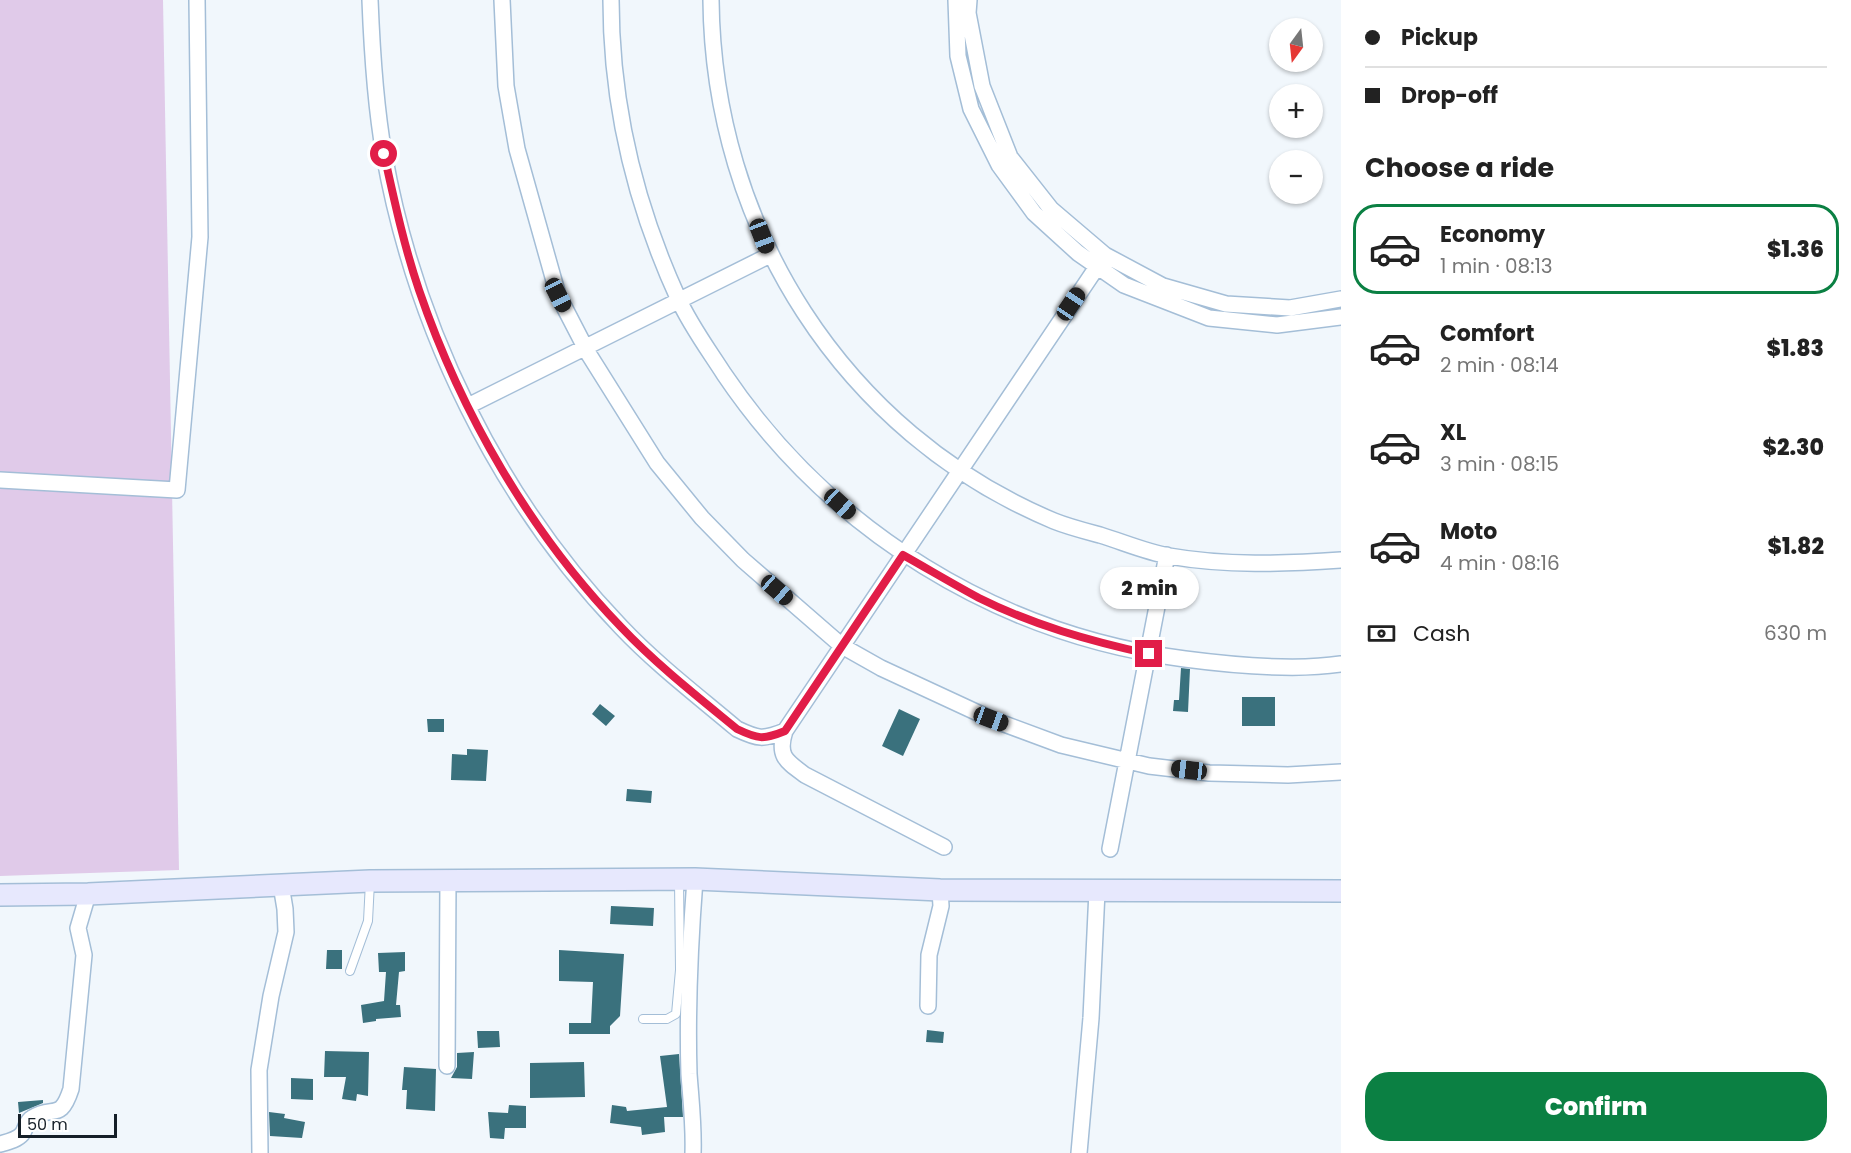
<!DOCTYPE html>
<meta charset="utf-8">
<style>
:root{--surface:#fff;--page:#f6f6f6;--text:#222;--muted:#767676;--line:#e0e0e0;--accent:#0b8043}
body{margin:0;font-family:Poppins,sans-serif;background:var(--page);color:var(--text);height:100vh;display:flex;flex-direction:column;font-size:22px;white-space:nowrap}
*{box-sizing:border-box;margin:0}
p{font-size:20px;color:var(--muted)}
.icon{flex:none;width:33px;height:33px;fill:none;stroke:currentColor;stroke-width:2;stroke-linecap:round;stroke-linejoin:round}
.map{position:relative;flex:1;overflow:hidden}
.side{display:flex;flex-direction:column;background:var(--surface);width:510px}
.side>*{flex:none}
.top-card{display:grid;align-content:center;height:132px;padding:0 24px;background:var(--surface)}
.needle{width:39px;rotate:195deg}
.fabs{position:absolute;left:1269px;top:18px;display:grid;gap:12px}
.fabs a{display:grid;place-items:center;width:54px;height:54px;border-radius:50%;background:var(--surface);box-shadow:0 2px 4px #0004;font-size:30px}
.scale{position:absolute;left:18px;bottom:15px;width:99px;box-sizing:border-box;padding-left:6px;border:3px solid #151f28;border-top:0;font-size:16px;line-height:21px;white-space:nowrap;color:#151f28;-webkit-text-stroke:4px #fff;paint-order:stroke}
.end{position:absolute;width:27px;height:27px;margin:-14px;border:8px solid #e11d48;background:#fff;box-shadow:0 0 0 3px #fff}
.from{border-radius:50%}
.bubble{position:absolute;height:42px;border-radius:21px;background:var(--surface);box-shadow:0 2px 4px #0004;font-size:20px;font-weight:800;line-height:42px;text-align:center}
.car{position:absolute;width:18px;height:36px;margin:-18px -9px;border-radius:8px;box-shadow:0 0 4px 2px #0007;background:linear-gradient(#222 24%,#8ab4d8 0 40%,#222 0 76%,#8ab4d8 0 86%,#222 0)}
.top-card b{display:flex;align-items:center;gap:21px;height:57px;font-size:22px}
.top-card b+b{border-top:2px solid var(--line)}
.top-card i{width:15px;height:15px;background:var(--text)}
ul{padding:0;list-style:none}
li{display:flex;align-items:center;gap:18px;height:90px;margin:0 12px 9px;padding:0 12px;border:3px solid transparent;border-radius:24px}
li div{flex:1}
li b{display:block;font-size:22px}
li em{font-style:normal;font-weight:800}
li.current{border-color:var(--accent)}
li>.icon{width:54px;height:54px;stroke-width:1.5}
h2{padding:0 24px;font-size:27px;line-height:72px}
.pay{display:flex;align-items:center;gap:15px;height:66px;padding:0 24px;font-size:22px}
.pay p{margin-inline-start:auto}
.button{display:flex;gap:12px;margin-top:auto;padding:12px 24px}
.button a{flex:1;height:69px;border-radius:24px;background:var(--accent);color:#fff;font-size:24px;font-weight:800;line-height:69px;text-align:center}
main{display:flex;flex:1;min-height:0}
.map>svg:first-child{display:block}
.green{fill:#e0cae9}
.building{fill:#3a717d}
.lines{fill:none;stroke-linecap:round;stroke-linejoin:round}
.lane-casing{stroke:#a4bed7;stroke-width:10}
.street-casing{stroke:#a4bed7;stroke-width:18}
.secondary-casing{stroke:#a4bed7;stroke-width:24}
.lane{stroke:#fff;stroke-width:8}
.street{stroke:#fff;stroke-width:15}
.secondary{stroke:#e7e8fd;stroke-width:21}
.route{stroke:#e11d48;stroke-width:8}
</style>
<main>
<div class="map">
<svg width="1341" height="1153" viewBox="0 0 1341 1153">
<rect width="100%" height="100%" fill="#f1f7fc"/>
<!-- green -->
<path class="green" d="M0 0H163L179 870 0 876Z"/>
<!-- building -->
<path class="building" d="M1181 668 1190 669 1188 712 1173 711 1174 700H1179Z
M1242 697H1275V726H1242Z
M600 704 615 716 606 726 592 714Z
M899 709 920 719 903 756 882 746Z
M427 719H444V732H428Z
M467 749 488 750 486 781 451 780 452 754 467 755Z
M627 789 652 791 651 803 626 801Z
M611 906 654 908 653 926 610 924Z
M327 950H342V969H326Z
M559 950 624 954 620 1016 610 1026V1034H569V1023H591L593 982 559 981Z
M405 952V971L399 972 396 1005H400L401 1017 376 1019V1021L363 1023 361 1005 384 1001 386 972H379L378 953Z
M927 1030 944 1032 943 1043 926 1042Z
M477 1031H499L500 1047 478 1048Z
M325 1051 369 1052 368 1096 357 1094 356 1101 342 1099 346 1077H324Z
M474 1052 472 1079 451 1078 457 1067V1053Z
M679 1054 683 1117H664L665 1132 642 1135 641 1127 610 1123 612 1105 626 1107 627 1111 667 1107 660 1056Z
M584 1062 585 1097 530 1098V1063Z
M404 1067 436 1069 435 1111 406 1109 407 1090H402Z
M291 1078 313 1079V1100L291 1099Z
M43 1100V1103L19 1113 18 1102Z
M509 1105 526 1106V1128H505L504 1139 490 1138 488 1112 508 1113Z
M269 1112 285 1114 284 1118 305 1122 302 1138 270 1136Z"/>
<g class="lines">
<!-- lane casing -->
<g class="lane-casing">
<path id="lane" d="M350 971 368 921 370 882
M643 1019H667L676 1014 680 970 679 880"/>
</g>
<!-- street casing -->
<g class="street-casing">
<path id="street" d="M370 0C372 52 375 103 384 154 415 328 498 499 621 627 656 664 698 696 737 729 758 739 763 740 785 731
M502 0 506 86 517 149 558 295 588 353 657 463 702 518 743 560 842 646 881 668 991 719 1061 745 1149 766 1209 773 1288 775 1341 772
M611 0C611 102 635 204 678 298 690 325 708 349 724 374 830 531 998 635 1185 659 1231 665 1295 671 1341 664
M711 0C713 226 843 433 1054 521 1069 527 1085 531 1100 535 1123 542 1146 552 1169 556 1226 566 1284 564 1341 560
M956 0 958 56 971 109 999 165 1034 213 1078 253 1124 285 1209 318 1277 325 1341 317
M969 0 968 13 982 86 1010 157 1051 209 1105 255 1163 286 1226 304 1290 308 1341 299
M468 406 770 255
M0 480 177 490 200 237 197 0
M944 847 805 775C786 761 777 756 785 731L1105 255
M1110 849 1167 555
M928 1006 929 955 941 906 940 890
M447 1066 448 880
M0 1144C7 1142 17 1140 22 1134 26 1129 26 1121 32 1118 53 1104 60 1123 71 1089L84 955 78 928 88 894
M260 1153 259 1070 271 996 286 932 285 909 281 885
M693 1153C694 1126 691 1101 689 1074 687 1009 690 944 695 879
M1079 1153 1091 1018 1097 891"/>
</g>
<!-- secondary casing -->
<g class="secondary-casing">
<path id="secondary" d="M0 895 88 894 370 881 695 879 940 890 1341 891"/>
</g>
<!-- lane -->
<use href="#lane" class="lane"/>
<!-- street -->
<use href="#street" class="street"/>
<!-- secondary -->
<use href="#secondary" class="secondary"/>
</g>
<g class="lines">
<!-- route -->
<path class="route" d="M384 154C394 199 404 246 419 290 461 413 531 534 621 627 656 664 698 697 737 729 758 739 763 740 785 731L903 555C928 569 953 584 979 598 1033 625 1090 641 1149 654"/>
</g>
</svg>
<div class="fabs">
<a><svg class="needle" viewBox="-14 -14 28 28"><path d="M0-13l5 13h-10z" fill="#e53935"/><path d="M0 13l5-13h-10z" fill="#767676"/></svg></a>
<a>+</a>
<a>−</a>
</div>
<div class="scale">50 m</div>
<i class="end from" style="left:384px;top:154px"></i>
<i class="end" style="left:1149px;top:654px"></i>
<div class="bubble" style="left:1100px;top:567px;width:99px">2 min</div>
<i class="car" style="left:762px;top:236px;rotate:159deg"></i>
<i class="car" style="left:558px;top:295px;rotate:153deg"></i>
<i class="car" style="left:1071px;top:304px;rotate:34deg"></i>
<i class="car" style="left:840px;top:504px;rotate:132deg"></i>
<i class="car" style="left:777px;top:590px;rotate:131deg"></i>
<i class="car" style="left:991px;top:719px;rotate:110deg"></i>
<i class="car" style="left:1189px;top:770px;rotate:277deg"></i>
</div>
<section class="side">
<div class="top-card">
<b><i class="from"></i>Pickup</b>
<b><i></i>Drop-off</b>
</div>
<h2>Choose a ride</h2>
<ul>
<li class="current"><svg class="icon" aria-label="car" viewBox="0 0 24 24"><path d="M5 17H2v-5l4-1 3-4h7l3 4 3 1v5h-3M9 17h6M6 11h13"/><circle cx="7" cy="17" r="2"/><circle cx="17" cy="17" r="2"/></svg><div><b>Economy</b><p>1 min · 08:13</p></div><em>$1.36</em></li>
<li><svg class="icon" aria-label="car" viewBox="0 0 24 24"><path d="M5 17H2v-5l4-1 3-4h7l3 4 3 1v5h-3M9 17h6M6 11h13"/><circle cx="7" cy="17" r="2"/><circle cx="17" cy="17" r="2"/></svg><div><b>Comfort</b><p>2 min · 08:14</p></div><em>$1.83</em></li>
<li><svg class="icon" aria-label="car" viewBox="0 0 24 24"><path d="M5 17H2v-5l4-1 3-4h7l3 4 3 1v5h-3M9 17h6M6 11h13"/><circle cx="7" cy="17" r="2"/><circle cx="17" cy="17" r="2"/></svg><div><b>XL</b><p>3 min · 08:15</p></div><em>$2.30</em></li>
<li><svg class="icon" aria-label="car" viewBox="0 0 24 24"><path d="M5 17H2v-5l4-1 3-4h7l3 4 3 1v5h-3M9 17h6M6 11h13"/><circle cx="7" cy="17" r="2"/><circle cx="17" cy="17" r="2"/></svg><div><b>Moto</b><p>4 min · 08:16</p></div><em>$1.82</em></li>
</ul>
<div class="pay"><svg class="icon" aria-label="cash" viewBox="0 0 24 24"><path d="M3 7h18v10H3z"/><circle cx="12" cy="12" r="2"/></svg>Cash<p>630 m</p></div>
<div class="button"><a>Confirm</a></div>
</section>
</main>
